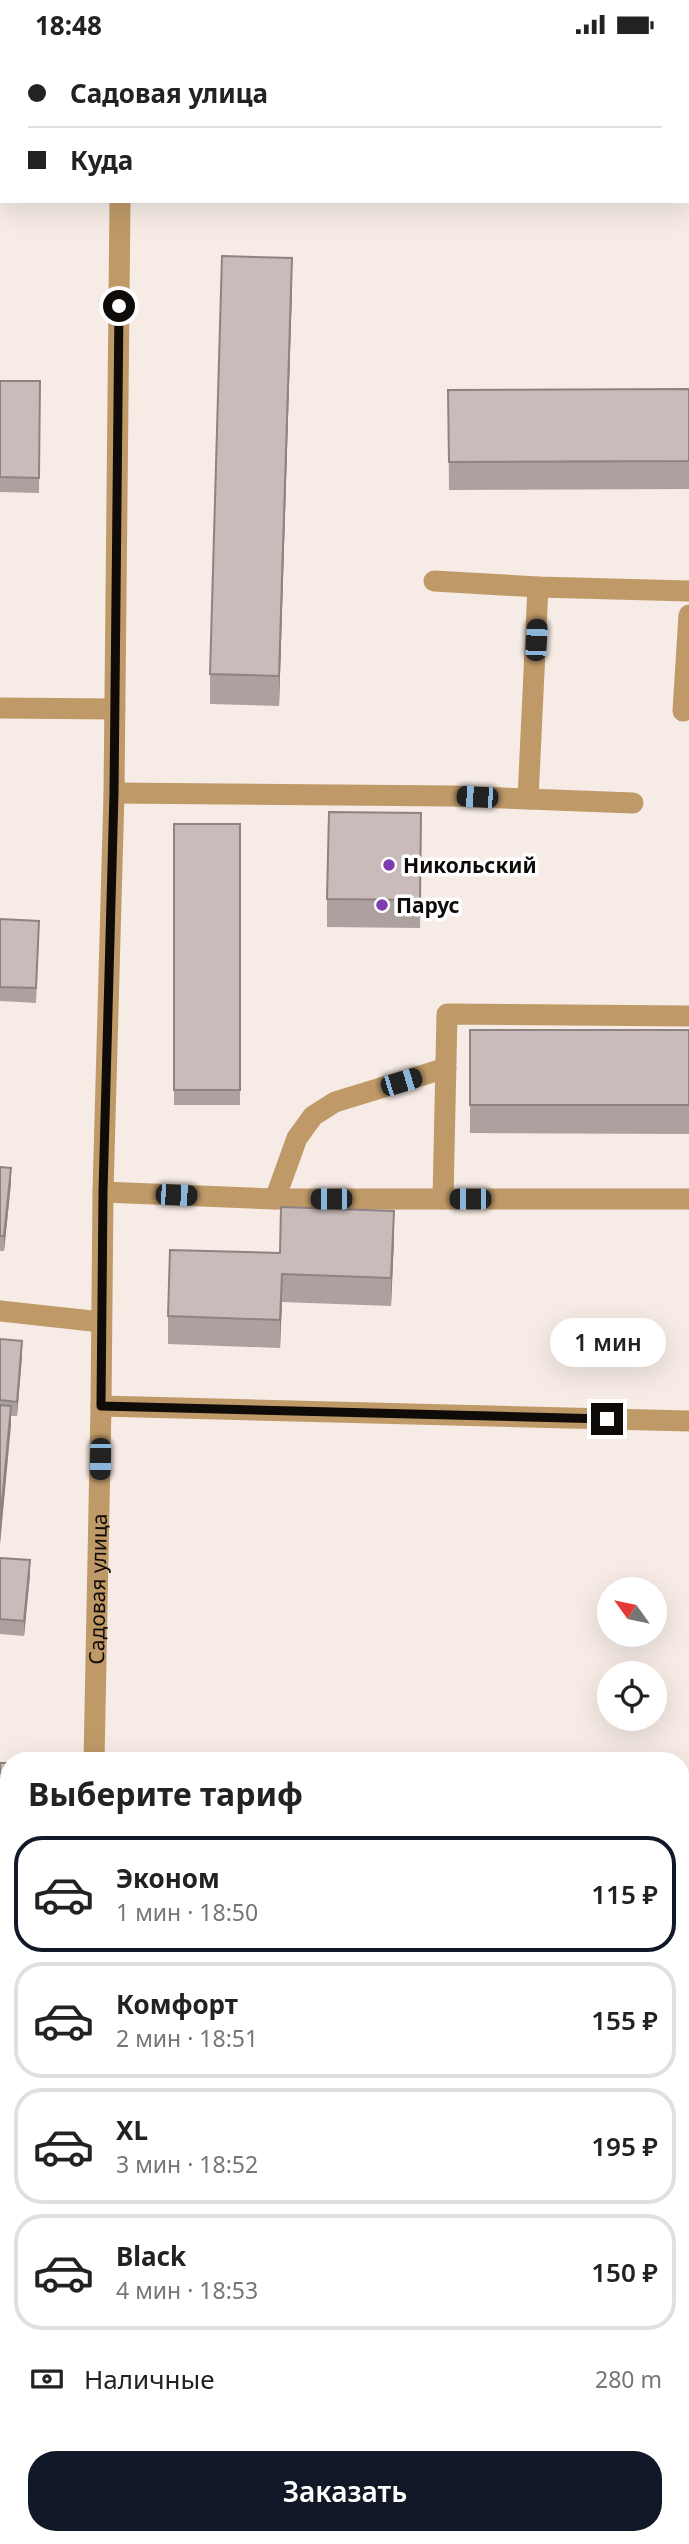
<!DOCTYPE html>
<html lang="ru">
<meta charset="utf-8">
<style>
:root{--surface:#fff;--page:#f2f2f2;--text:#222;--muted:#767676;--line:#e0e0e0;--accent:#111827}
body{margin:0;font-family:"Noto Sans",sans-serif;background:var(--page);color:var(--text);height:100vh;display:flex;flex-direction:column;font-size:26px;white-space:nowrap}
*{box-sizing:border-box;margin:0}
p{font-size:23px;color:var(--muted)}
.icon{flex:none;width:38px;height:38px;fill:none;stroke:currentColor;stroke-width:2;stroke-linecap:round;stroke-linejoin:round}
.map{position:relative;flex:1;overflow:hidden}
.side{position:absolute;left:0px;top:1703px;width:690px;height:793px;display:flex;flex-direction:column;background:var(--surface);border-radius:28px 28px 0 0;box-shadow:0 7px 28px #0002}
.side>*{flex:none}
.guide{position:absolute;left:0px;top:0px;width:690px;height:154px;box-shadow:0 7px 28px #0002;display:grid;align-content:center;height:154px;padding:0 28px;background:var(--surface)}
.needle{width:46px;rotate:303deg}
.buttons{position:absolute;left:597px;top:1528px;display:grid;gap:14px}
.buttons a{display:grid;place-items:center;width:70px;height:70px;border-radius:50%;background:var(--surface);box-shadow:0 7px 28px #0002;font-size:35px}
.end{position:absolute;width:32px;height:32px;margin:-16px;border:9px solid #0e0b09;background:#fff;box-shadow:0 0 0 4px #fff}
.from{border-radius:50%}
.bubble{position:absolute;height:49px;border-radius:24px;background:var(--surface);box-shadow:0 7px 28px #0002;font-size:23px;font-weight:600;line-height:49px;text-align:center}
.car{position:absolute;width:21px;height:42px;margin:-21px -10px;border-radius:9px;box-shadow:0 0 5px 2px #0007;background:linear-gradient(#222 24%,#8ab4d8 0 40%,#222 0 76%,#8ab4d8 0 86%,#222 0)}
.guide b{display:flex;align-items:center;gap:24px;height:66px;font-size:26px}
.guide b+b{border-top:2px solid var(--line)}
.guide i{width:18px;height:18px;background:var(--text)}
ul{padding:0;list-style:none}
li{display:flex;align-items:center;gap:21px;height:116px;margin:0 14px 10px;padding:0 14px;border:4px solid var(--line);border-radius:28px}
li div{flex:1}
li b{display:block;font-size:26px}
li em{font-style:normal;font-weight:600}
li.on{border-color:var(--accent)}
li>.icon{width:63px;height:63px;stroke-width:1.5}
h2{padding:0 28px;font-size:32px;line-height:84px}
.pay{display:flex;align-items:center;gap:18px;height:77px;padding:0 28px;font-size:26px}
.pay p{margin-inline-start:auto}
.button{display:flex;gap:14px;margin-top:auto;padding:14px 28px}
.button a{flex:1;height:80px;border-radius:28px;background:var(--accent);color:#fff;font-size:28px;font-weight:600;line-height:80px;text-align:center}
.status{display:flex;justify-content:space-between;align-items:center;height:49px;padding:0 35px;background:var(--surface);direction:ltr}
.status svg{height:19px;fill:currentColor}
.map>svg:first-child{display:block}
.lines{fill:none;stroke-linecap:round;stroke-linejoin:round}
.minor{stroke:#bf9a68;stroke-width:21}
.wall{fill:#aca19f}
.shaded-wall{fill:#8c8382}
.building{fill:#c8bbb9;stroke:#8c8382;stroke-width:2}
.route{stroke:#0e0b09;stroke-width:9}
.poi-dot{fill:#7e3cb0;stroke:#fff;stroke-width:2.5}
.labels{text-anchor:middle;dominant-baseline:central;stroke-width:7;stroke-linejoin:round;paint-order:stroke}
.poi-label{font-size:21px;font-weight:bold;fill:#0e0b09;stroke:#fff;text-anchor:start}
.street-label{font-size:21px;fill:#0e0b09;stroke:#fff}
</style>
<div class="status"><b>18:48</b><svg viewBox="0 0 49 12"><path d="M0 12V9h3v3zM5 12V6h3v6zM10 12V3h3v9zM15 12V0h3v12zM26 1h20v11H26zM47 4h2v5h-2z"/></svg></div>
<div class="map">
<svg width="689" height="2495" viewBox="0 0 689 2495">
<rect width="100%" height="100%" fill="#f6ebe5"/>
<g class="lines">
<!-- minor -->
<g class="minor">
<path d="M124 2V0"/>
<path d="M434 532 538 538 689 542"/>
<path d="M0 659 115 660"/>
<path d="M683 662 689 566"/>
<path d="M114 744 452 747 633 754"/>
<path d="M528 750 538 538"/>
<path d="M103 1143 275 1150H689"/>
<path d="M275 1150 297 1089 313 1067 335 1053 446 1019"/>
<path d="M443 1150 447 965 689 967"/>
<path d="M0 1262 101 1273"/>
<path d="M101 1357 689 1372"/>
<path id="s1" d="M94 1712 101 1357 103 1143 114 744 120 152"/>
<path d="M0 1829H9"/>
<path d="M681 2025H689"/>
<path d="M0 2096H9"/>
<path d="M681 2364H689"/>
<path d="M80 2495V2487"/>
<path d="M583 2495V2487"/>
</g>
</g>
<!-- wall -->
<path class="wall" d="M292 239 279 657 210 655V625Z
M0 332H40L39 444 0 443Z
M689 340V440L449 441 448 341Z
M421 764 420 879 327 878V850Z
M174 775H240V1056H174Z
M0 870 39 887 36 954 0 952Z
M470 981H689V1085L470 1084Z
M0 1118 11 1134 4 1202H0Z
M394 1190 391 1257 282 1253 280 1299 168 1295V1267L280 1204Z
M0 1290 22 1307 17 1367H11L0 1495Z
M0 1509 30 1526 24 1587 0 1585Z
M0 1714H9V1800L0 1799Z
M0 1855 9 1856V2035H0Z
M681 2030H689V2125L681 2124Z
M681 2190H689V2321H681Z
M172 2487H233V2491L172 2490Z"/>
<!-- shaded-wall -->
<path class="shaded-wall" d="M292 209V239L279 657V627Z
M11 1119V1134L4 1202V1187Z
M394 1162V1190L391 1257V1229Z
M282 1225V1253L280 1299V1271Z
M22 1292V1307L17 1367V1353Z
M11 1357V1377L0 1495V1475Z
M30 1511V1526L24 1587V1572Z"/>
<!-- building -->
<path class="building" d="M193 0H495V2H193Z
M222 207 292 209 279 627 210 625Z
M0 332H40L39 429 0 428Z
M689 340V412L449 413 448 341Z
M329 763 421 764 420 851 327 850Z
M174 775H240V1041H174Z
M0 870 39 872 36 939 0 938Z
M470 981H689V1056H470Z
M0 1118 11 1119 4 1187H0Z
M281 1158 394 1162 391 1229 282 1225 280 1271 168 1267 170 1201 280 1204Z
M0 1290 22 1292 17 1353 0 1351Z
M0 1356 11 1357 0 1475Z
M0 1509 30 1511 24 1572 0 1570Z
M0 1714H9V1785L0 1784Z
M0 1855 9 1856V2027H0Z
M681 2030H689V2101L681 2100Z
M681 2190H689V2297H681Z
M0 2474H9L10 2495H0Z
M165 2490 233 2491V2495H165Z"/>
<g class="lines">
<!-- route -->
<path class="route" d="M119 257 114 744 103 1143 101 1357 607 1370"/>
</g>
<!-- markers -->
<g class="poi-dot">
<circle cx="389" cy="816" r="7"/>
<circle cx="382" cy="856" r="7"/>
</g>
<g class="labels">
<!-- poi labels -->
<g class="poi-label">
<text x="403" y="816">Никольский</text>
<text x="396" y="856">Парус</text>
</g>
<!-- street labels -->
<g class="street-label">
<text stroke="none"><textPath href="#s1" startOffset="172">Садовая улица</textPath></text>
</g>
</g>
</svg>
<div class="buttons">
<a><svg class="needle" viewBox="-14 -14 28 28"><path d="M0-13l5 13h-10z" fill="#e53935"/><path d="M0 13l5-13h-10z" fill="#767676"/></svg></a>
<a><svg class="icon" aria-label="locate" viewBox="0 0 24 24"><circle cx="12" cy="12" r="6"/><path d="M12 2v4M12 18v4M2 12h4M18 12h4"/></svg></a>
</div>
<i class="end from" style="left:119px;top:257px"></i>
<i class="end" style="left:607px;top:1370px"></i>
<div class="bubble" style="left:550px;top:1269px;width:116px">1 мин</div>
<i class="car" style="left:536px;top:591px;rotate:3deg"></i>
<i class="car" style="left:477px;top:748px;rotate:273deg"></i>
<i class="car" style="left:401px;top:1033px;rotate:73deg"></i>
<i class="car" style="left:176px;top:1146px;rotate:92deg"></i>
<i class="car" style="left:331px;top:1150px;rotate:270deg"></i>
<i class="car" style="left:470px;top:1150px;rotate:270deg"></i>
<i class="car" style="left:100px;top:1410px;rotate:181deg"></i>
<div class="guide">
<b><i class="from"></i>Садовая улица</b>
<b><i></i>Куда</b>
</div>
<section class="side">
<h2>Выберите тариф</h2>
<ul>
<li class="on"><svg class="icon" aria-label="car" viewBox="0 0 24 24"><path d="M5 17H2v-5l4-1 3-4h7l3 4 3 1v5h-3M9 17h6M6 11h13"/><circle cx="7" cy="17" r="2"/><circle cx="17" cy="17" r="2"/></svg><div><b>Эконом</b><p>1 мин · 18:50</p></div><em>115 ₽</em></li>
<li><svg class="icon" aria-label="car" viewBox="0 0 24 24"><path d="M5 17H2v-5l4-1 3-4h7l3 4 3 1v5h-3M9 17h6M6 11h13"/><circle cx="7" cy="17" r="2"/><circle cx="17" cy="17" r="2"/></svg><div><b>Комфорт</b><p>2 мин · 18:51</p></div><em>155 ₽</em></li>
<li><svg class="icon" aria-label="car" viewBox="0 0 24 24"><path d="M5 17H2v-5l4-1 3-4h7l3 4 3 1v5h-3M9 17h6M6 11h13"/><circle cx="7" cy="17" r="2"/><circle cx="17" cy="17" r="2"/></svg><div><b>XL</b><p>3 мин · 18:52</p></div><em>195 ₽</em></li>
<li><svg class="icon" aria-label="car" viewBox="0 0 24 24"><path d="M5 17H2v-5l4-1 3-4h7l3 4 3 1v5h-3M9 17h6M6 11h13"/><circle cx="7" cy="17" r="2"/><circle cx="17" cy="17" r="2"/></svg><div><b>Black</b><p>4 мин · 18:53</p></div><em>150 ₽</em></li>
</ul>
<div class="pay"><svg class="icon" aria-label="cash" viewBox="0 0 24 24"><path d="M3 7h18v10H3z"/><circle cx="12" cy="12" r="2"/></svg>Наличные<p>280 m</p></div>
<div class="button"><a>Заказать</a></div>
</section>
</div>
